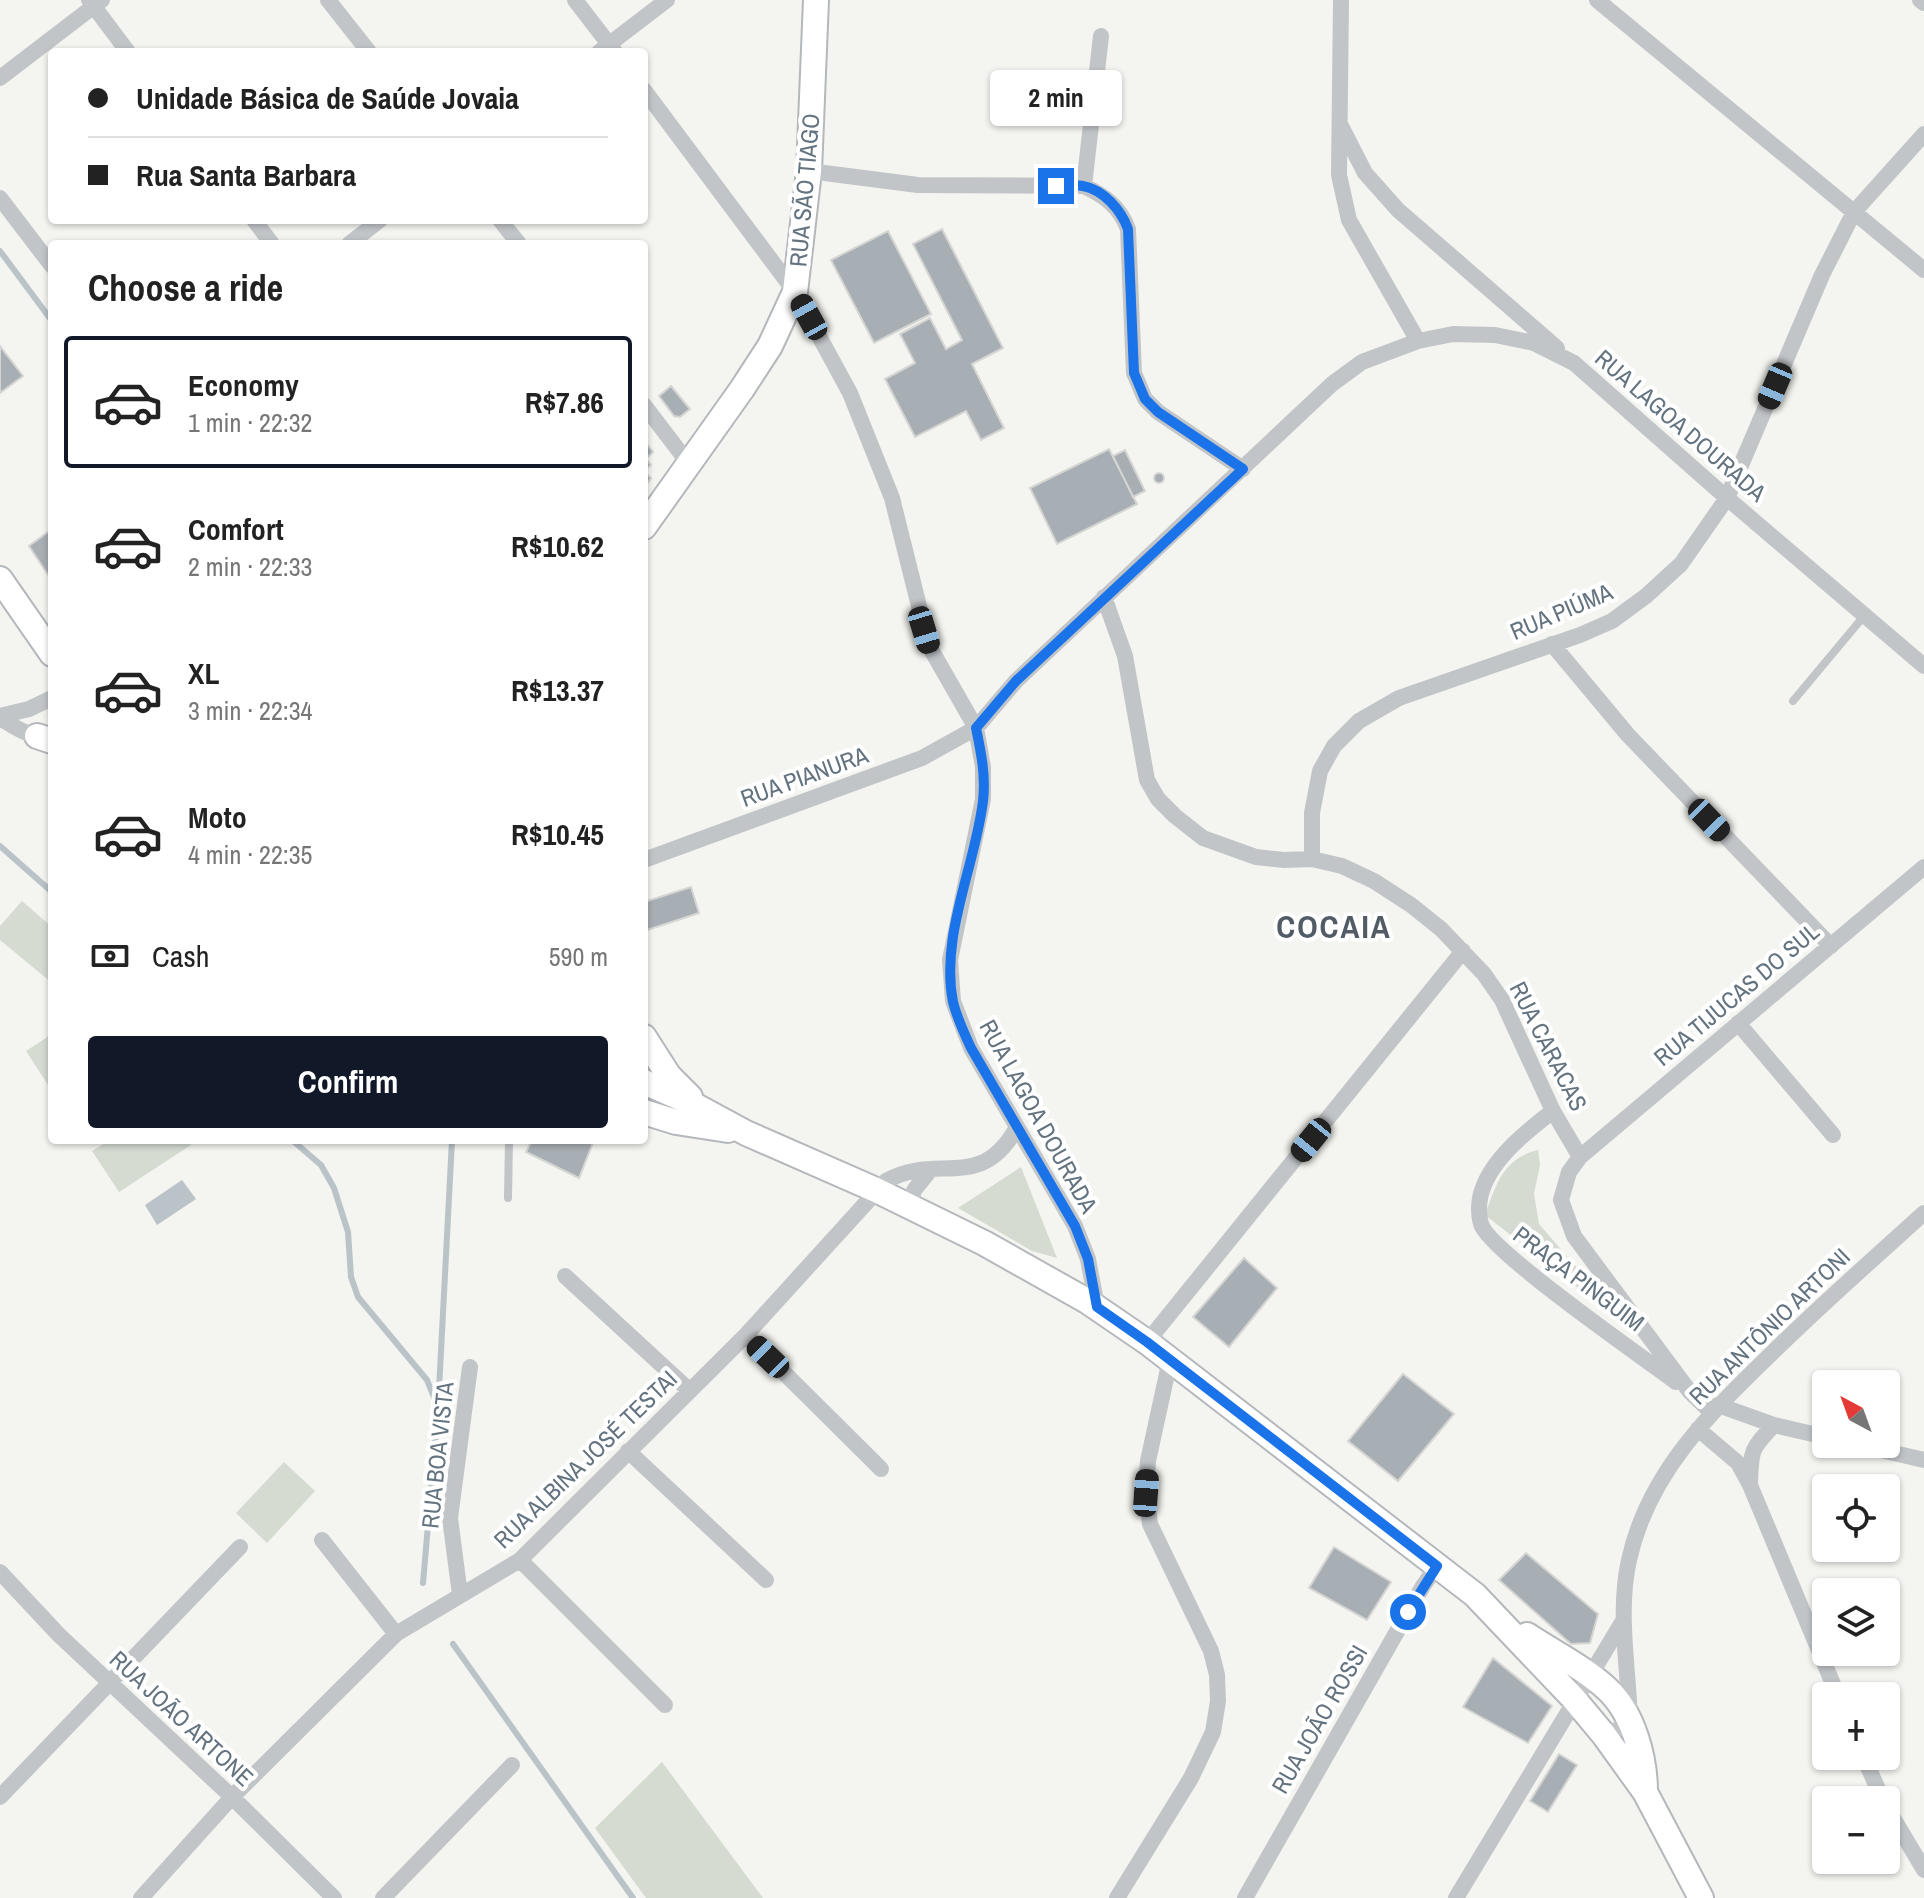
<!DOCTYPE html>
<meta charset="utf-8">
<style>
:root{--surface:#fff;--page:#f6f6f6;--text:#222;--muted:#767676;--line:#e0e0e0;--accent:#111827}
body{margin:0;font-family:"Archivo Narrow",sans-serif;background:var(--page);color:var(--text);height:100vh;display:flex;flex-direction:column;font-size:30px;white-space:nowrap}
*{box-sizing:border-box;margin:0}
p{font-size:26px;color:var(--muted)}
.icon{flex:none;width:44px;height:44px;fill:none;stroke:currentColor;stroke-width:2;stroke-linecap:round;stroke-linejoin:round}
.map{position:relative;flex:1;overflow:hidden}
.sheet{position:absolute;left:48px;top:240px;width:600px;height:904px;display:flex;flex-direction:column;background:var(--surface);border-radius:8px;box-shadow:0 2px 6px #0004}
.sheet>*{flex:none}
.guide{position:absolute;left:48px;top:48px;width:600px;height:176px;border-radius:8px;box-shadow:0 2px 6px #0004;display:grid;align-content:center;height:176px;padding:0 40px;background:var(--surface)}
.needle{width:52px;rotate:319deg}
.buttons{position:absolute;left:1812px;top:1370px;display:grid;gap:16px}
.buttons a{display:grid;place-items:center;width:88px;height:88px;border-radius:8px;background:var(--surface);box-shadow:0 2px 6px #0004;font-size:40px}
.end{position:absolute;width:36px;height:36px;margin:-18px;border:10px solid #1a73e8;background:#fff;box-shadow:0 0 0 4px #fff}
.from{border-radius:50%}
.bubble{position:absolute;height:56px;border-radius:8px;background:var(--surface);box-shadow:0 2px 6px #0004;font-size:26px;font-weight:800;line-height:56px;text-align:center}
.car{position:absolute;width:24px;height:48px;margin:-24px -12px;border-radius:10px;box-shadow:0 0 6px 2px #0007;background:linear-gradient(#222 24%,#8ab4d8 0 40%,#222 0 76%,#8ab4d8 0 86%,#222 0)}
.guide b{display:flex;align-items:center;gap:28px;height:76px;font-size:30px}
.guide b+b{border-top:2px solid var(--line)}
.guide i{width:20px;height:20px;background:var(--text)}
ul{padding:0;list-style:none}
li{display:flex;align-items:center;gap:24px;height:132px;margin:0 16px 12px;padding:0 24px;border:4px solid transparent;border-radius:8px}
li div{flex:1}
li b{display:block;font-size:30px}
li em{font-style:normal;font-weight:800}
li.active{border-color:var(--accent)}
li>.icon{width:72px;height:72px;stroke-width:1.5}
h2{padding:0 40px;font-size:36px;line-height:96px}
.pay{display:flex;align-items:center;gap:20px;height:88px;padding:0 40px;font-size:30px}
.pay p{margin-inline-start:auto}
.cta{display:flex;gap:16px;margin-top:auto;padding:16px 40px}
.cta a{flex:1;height:92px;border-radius:8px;background:var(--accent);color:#fff;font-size:32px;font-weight:800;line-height:92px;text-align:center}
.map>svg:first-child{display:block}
.green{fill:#d5dbd1}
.water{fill:#b9c3c8}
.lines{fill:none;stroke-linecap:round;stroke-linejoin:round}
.stream{stroke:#b9c3c8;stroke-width:6}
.building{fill:#a8afb4;stroke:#d5d5d3;stroke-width:2}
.secondary-casing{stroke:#b4b8bc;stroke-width:28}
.lane{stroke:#c2c5c8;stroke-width:8}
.street{stroke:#c2c5c8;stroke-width:16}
.secondary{stroke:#fff;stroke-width:24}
.route{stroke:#1a73e8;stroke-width:10}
.labels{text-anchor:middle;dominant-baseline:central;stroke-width:8;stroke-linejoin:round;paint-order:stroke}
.street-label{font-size:24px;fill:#647380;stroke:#fff}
.district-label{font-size:32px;font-weight:bold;letter-spacing:2px;fill:#525c66;stroke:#fff}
</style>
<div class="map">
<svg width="1924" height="1898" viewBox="0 0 1924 1898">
<rect width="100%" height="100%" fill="#f4f4f0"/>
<!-- green -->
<path class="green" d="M22 901 52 927V983L0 940V926Z
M52 1034V1091L26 1051Z
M110 1140H187L191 1145 119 1192 92 1151Z
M1538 1150 1540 1165 1534 1194 1539 1224 1628 1327 1485 1215C1496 1185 1503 1158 1538 1150Z
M1021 1167 1057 1258 1032 1251 958 1208Z
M284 1462 315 1491 267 1543 236 1513Z
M662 1762 763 1898H646L595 1828Z"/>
<!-- water -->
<path class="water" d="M182 1180 196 1199 157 1225 145 1205Z"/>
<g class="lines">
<!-- stream -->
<path class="stream" d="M0 251 52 321
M0 846 52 892
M292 1140 321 1165 334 1188 348 1232 351 1277 358 1297 427 1380 437 1405
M423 1583 438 1409 452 1140
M453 1644 633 1898"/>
</g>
<!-- building -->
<path class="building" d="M942 229 1003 348 972 364 1004 428 981 440 966 411 915 437 885 379 915 363 900 334 930 318 946 349 962 340 913 244Z
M888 231 931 314 874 343 831 260Z
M0 346 23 376 0 393Z
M671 386 690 409 680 417 674 416 659 396Z
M644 440 653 452 646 459 651 465 644 471 651 478 644 488Z
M1109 449 1137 504 1057 544 1030 488Z
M1125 450 1145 491 1133 497 1113 456Z
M1154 478a5 5 0 1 1 10 0a5 5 0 1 1-10 0Z
M52 529V581L29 546Z
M691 887 699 913 644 931V902Z
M532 1140H594L579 1178 526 1152Z
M1244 1258 1277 1288 1229 1347 1193 1317Z
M1403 1374 1454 1414 1398 1481 1348 1441Z
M1334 1547 1391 1582 1367 1620 1309 1588Z
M1526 1553 1598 1614 1590 1643 1571 1644 1499 1580Z
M1493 1658 1552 1706 1528 1743 1463 1707Z
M1559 1754 1577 1765 1548 1812 1530 1801Z"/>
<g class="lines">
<!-- secondary casing -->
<g class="secondary-casing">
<path id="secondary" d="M644 527 742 389 770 346 795 292 809 171 816 0
M0 579 52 654
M37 736 52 741
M644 1037 669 1076 690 1097
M644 1082 685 1100 746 1133 876 1190 984 1243 1087 1301 1147 1342 1475 1595 1574 1699 1604 1735 1645 1792 1701 1898
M644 1112 676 1122 728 1130
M1527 1635C1551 1651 1586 1669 1606 1688 1633 1712 1645 1757 1645 1792"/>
</g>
<!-- lane -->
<path class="lane" d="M1793 701 1864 616
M508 1198 509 1140"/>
<!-- street -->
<path class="street" d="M89 0 128 52
M328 0 369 52
M575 0 615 52
M1341 0 1339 175 1349 220 1418 341
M1597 0 1924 270
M1920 0 1924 3
M599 52 667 0
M0 78 102 0
M644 90 795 292 850 393 892 498 929 646 976 728 983 767V799L950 960 953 1001 971 1048 1075 1226 1088 1259 1097 1307
M1341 126 1365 173 1398 210 1557 348
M809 171 918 185 1084 186C1105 196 1120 207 1128 229L1134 373 1145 399 1158 412 1243 469
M1084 186 1101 36
M0 198 52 266
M254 220 272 244
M500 220 519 244
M349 244 380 220
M644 405 689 464
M1104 597 1125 656 1147 780 1158 799 1175 816 1203 838 1256 857 1284 860 1312 859 1342 866 1374 881 1411 905 1441 929 1484 974 1502 1000 1553 1111 1580 1157
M1552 644 1628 735 1831 946
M0 716 29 709 52 698
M0 718C15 727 28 738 47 734
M1312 859V813L1320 771 1334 746 1359 721 1399 698 1580 635 1612 621 1646 596 1681 564 1727 498 1822 275 1854 212 1924 134
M644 860 922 758 976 728 1016 681 1332 384 1362 362 1418 341 1453 334 1495 335 1534 343 1574 363 1727 498 1924 666
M1738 1023 1833 1135
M1553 1111C1520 1136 1468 1177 1481 1224 1489 1251 1644 1358 1676 1382
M907 1205 915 1189 931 1169
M565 1276 690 1391
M746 1335 881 1469
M1147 1342 1463 951
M1718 1405 1774 1425 1826 1437
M1711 1412 1690 1392 1574 1236 1561 1200 1569 1172 1580 1157 1924 867
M1698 1429 1738 1463 1750 1485 1838 1696
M1855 1444 1924 1460
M628 1451 766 1580
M1750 1483C1751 1450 1751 1449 1774 1425
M322 1540 396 1634
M520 1560 665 1705
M0 1572 59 1635 232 1797 334 1898
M460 1595 450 1518 470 1367
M1604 1735 1630 1724C1629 1670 1617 1613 1629 1560 1648 1473 1710 1413 1772 1353 1821 1305 1873 1259 1924 1213
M1863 1756 1883 1800
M0 1797 240 1547
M1886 1806 1924 1870
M141 1898 232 1797 396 1634 520 1560 746 1335 886 1181C938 1152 979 1193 1016 1129
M383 1898 512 1765
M1117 1898 1191 1778 1213 1732 1218 1701 1217 1675 1211 1651 1150 1524 1146 1493 1148 1461 1170 1360
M1245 1898 1423 1586 1437 1566
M1456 1898 1623 1621"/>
<!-- secondary -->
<use href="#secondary" class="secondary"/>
</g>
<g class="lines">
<!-- route -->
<path class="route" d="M1056 186C1064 186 1074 184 1083 186 1104 190 1121 210 1128 229L1134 373 1145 399 1158 412 1243 469 1016 681 976 728C981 752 986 776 983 801 975 867 940 936 953 1002 957 1018 964 1033 971 1048L1075 1226 1088 1259 1097 1307 1147 1342 1437 1566 1408 1612"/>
</g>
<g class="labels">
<!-- street labels -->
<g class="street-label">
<text transform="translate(804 190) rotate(-85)">RUA SÃO TIAGO</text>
<text transform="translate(1681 425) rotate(41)">RUA LAGOA DOURADA</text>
<text transform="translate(1561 611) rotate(-23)">RUA PIÚMA</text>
<text transform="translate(804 776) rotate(-20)">RUA PIANURA</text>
<text transform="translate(1736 994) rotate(-40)">RUA TIJUCAS DO SUL</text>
<text transform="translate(1549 1046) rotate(63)">RUA CARACAS</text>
<text transform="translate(1039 1116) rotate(61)">RUA LAGOA DOURADA</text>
<text transform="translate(1579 1278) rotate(37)">PRAÇA PINGUIM</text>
<text transform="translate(1769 1326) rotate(-44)">RUA ANTÔNIO ARTONI</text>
<text transform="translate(437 1455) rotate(-84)">RUA BOA VISTA</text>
<text transform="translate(585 1459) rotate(-44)">RUA ALBINA JOSÉ TESTAI</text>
<text transform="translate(182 1718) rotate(43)">RUA JOÃO ARTONE</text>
<text transform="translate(1319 1719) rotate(-60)">RUA JOÃO ROSSI</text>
</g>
<!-- district labels -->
<g class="district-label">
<text x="1334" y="926">COCAIA</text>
</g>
</g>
</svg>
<div class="buttons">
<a><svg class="needle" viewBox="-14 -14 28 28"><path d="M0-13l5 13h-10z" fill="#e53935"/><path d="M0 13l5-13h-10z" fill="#767676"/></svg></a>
<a><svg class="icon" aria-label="locate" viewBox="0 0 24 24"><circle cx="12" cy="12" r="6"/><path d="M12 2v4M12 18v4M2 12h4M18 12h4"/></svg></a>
<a><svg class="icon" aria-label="layers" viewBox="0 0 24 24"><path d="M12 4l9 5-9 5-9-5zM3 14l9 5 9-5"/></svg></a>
<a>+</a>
<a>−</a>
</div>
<i class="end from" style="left:1408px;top:1612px"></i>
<i class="end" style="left:1056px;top:186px"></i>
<div class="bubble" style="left:990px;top:70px;width:132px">2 min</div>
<i class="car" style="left:809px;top:317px;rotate:331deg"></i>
<i class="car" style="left:1775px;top:386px;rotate:203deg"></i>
<i class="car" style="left:924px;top:630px;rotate:163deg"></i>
<i class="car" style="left:1709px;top:820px;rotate:136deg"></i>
<i class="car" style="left:1311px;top:1140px;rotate:219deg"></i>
<i class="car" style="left:768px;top:1357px;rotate:314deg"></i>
<i class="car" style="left:1146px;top:1493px;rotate:4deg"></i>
<div class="guide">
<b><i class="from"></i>Unidade Básica de Saúde Jovaia</b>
<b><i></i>Rua Santa Barbara</b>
</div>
<section class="sheet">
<h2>Choose a ride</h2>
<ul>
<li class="active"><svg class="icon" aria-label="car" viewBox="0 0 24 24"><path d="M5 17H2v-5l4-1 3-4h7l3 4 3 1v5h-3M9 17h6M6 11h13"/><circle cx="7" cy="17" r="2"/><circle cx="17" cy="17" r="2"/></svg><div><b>Economy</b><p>1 min · 22:32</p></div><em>R$7.86</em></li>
<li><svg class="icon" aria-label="car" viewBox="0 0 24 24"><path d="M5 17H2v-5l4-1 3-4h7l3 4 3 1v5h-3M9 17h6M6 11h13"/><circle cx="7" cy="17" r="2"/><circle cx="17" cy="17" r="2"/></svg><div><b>Comfort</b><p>2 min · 22:33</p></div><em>R$10.62</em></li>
<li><svg class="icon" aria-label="car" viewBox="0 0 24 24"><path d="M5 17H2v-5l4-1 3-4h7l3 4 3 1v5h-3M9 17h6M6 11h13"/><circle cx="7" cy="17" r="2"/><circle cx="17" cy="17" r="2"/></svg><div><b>XL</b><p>3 min · 22:34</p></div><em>R$13.37</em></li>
<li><svg class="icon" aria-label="car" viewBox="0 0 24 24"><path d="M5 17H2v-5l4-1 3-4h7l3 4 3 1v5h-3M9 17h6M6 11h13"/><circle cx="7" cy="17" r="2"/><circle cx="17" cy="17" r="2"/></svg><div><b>Moto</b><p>4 min · 22:35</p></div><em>R$10.45</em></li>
</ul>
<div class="pay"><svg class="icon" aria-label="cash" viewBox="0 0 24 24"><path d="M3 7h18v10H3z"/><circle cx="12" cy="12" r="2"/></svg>Cash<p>590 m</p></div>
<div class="cta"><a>Confirm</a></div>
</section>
</div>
